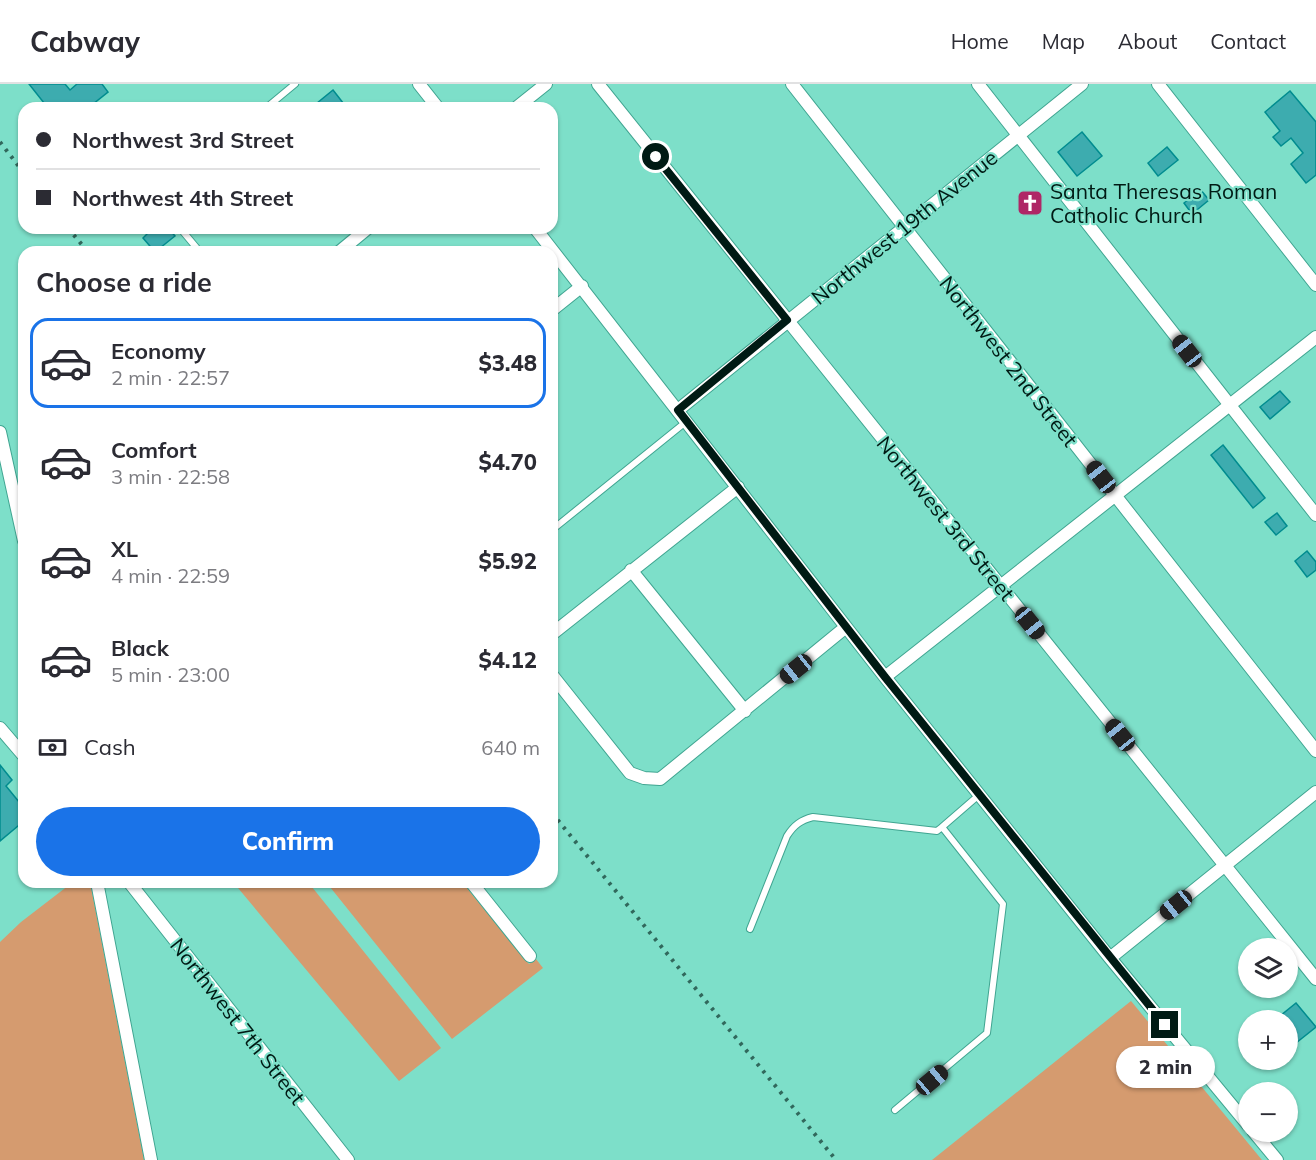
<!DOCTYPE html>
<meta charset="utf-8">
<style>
:root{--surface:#fff;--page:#f7f7f7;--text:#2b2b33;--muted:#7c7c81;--line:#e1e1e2;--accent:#1a73e8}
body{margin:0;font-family:Mulish,sans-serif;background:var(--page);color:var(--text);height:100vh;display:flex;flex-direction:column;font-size:22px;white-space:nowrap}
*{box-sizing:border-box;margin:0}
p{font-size:20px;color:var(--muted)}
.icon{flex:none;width:33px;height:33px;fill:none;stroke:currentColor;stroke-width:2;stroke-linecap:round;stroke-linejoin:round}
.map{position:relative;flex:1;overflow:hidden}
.panel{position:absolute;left:18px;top:162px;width:540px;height:642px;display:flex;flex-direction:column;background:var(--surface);border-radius:18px;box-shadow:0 2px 4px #0004}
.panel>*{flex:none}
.banner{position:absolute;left:18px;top:18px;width:540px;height:132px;border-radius:18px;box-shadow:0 2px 4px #0004;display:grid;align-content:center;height:132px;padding:0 18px;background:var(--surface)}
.buttons{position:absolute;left:1238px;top:854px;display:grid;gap:12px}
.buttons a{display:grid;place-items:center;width:60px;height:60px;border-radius:50%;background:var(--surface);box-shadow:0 2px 4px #0004;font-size:30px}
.end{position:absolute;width:27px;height:27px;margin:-14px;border:8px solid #001a14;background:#fff;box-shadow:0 0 0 3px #fff}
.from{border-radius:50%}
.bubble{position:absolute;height:42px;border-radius:21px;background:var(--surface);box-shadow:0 2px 4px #0004;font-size:20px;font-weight:800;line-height:42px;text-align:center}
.car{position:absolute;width:18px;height:36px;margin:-18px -9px;border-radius:8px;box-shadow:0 0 4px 2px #0007;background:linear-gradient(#222 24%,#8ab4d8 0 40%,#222 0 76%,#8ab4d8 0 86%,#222 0)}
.banner b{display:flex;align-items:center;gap:21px;height:57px;font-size:22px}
.banner b+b{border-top:2px solid var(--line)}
.banner i{width:15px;height:15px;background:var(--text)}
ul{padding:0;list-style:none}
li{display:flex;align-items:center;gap:18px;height:90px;margin:0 12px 9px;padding:0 6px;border:3px solid transparent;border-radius:18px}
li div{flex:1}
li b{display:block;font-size:22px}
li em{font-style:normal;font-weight:800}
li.selected{border-color:var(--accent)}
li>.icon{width:54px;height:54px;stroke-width:1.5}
h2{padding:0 18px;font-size:27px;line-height:72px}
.pay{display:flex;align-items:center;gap:15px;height:66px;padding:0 18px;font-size:22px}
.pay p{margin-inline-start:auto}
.primary-button{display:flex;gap:12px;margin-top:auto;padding:12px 18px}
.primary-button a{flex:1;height:69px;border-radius:36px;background:var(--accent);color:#fff;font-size:24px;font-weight:800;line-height:69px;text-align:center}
header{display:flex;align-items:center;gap:36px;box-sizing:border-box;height:84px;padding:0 30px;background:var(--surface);border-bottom:2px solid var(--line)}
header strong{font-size:28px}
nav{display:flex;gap:33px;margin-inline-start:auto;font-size:21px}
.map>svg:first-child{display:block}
.green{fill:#d59b6f}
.building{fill:#3dacaf;stroke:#018c8f;stroke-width:1.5}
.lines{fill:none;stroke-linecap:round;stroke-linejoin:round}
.service-casing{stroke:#40a591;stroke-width:8}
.minor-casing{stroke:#40a591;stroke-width:14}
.service{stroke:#fff;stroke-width:6}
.minor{stroke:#fff;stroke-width:12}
.rail{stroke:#31685c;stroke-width:4;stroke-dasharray:3 6;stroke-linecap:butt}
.route{stroke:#001a14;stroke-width:8}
.labels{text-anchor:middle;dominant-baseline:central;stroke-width:4.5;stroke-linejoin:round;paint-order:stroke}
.poi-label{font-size:21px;fill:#001a14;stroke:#7ddfc9;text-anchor:start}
.street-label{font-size:21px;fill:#001a14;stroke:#7ddfc9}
</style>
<header>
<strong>Cabway</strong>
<nav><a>Home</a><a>Map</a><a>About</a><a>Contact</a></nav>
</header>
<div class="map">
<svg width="1316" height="1076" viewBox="0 0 1316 1076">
<rect width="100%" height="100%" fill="#7ddfc9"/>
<!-- green -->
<path class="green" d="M73 798H90L144 1076H0V858L21 838Z
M233 798H308L441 964 399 997Z
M326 798H462L529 880 536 875 543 884 452 955Z
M1131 917 1262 1076H932Z"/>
<!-- building -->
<path class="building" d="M29 0H65L70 6 77 0H102L108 8 88 24H48Z
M333 6 347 24H311Z
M1290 7 1316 38V91L1306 99 1291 80 1303 69 1291 54 1281 62 1273 53 1280 47 1265 28Z
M1082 48 1102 72 1077 92 1058 68Z
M1167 63 1178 76 1158 92 1148 79Z
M1200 105 1209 116 1192 130 1184 119Z
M143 144H168L175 152 155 168 143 154 147 150Z
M1280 307 1290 318 1270 335 1260 323Z
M1223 361 1265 414 1253 424 1211 371Z
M1277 429 1287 442 1276 451 1265 438Z
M1307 467 1316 478V486L1307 493 1295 477Z
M0 681 12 696 6 702 24 724V737L0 757Z
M1296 919 1316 943 1296 959 1287 947V936H1275Z"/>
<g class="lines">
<!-- service casing -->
<g class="service-casing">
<path id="service" d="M266 24 295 0
M180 144 200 168
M552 446 687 337
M750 845 787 752C794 741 801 736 813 733L937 747 942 743
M895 1026 987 949 1003 820 942 743 979 711"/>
</g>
<!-- minor casing -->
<g class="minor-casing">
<path id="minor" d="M419 0 438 24
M598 0 1316 895
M792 0 1316 667
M978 0 1316 431
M1158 0 1316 201
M516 24 546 0
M535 144 885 593 1110 874 1248 1041
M339 168 368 144
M552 226 582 202
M678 326 1082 0
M0 348 24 457
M631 486 745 627
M552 550 738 403
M552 591 630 689 644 694 660 695 846 543
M885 593 1316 253
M0 644 24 672
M97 798 151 1076
M129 798 348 1076
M471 798 530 872
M1110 874 1316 708
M1253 1047 1277 1076"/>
</g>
<!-- service -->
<use href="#service" class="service"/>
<!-- minor -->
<use href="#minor" class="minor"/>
<!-- rail -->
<path class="rail" d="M0 58 24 89
M68 144 88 168
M552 729 836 1076"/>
</g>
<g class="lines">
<!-- route -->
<path class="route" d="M656 73 787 236 678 326 885 593 1165 941"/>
</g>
<!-- icons -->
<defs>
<g id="church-square" transform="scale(1.35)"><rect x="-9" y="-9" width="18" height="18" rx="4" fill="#af2666" stroke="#7ddfc9"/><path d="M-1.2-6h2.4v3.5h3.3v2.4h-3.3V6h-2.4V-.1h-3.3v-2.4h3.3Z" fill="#fff"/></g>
</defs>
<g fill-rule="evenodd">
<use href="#church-square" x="1030" y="119"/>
</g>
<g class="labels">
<!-- poi labels -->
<g class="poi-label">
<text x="1050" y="107">Santa Theresas Roman<tspan x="1050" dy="24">Catholic Church</tspan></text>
</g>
<!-- street labels -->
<g class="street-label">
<text transform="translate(904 143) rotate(-39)">Northwest 19th Avenue</text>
<text transform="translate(1009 277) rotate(52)">Northwest 2nd Street</text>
<text transform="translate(946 434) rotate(51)">Northwest 3rd Street</text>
<text transform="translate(238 937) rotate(52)">Northwest 7th Street</text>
</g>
</g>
</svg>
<div class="buttons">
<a><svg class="icon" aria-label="layers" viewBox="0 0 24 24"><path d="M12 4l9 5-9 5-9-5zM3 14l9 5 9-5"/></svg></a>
<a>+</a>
<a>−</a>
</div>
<i class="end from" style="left:656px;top:73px"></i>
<i class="end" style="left:1165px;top:941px"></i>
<div class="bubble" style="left:1116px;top:962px;width:99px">2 min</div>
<i class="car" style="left:1187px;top:267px;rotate:322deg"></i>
<i class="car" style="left:1101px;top:393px;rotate:322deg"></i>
<i class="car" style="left:1030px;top:539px;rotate:141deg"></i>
<i class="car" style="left:796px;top:585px;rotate:231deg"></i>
<i class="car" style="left:1120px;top:651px;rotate:321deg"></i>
<i class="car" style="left:1176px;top:821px;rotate:231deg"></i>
<i class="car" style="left:932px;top:996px;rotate:50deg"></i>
<div class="banner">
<b><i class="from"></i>Northwest 3rd Street</b>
<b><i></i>Northwest 4th Street</b>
</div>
<section class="panel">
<h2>Choose a ride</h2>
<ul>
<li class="selected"><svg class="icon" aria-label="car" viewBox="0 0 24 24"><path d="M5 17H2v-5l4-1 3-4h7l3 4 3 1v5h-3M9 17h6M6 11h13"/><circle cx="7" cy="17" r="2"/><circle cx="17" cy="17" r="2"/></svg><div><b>Economy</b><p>2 min · 22:57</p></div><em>$3.48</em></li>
<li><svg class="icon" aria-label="car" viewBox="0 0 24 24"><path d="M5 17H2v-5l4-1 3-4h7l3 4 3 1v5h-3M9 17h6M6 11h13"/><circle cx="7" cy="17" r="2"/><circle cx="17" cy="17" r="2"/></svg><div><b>Comfort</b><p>3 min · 22:58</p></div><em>$4.70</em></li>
<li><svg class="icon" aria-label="car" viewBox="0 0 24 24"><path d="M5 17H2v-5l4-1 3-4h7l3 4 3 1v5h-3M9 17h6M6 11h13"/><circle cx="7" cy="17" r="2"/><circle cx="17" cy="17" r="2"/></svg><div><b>XL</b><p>4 min · 22:59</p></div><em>$5.92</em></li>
<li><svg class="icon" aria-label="car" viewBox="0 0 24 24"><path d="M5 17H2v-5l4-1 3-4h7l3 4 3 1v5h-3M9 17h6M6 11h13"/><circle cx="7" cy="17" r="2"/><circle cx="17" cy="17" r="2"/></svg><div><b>Black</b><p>5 min · 23:00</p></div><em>$4.12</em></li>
</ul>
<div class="pay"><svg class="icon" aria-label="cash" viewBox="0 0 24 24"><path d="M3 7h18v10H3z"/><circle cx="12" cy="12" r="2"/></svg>Cash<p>640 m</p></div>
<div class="primary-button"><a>Confirm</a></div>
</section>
</div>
